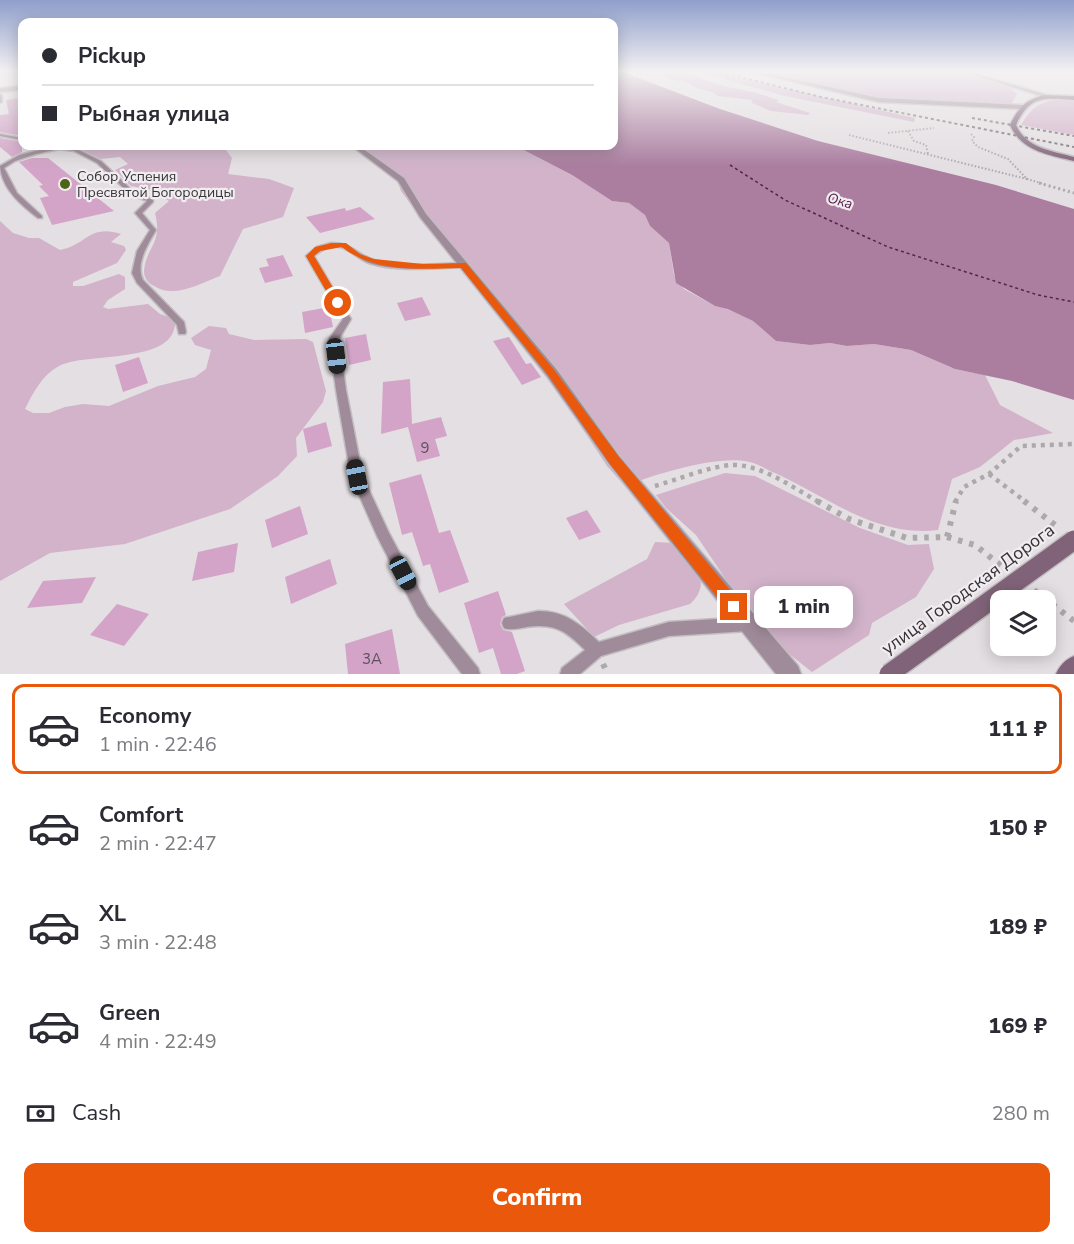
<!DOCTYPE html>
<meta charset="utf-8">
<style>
:root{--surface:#fff;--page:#f2f2f3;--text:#2b2b33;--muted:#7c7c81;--line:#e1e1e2;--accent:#ea580c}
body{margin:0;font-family:"Nunito Sans",sans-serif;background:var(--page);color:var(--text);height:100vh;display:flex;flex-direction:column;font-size:22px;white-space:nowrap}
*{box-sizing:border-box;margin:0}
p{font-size:20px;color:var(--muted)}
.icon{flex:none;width:33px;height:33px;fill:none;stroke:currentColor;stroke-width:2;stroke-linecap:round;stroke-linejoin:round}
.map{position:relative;height:674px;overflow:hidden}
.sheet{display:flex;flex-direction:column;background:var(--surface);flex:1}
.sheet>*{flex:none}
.top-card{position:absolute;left:18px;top:18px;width:600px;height:132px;border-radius:12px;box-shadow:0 3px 15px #0003;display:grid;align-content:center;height:132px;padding:0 24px;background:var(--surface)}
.buttons{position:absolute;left:990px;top:590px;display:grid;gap:12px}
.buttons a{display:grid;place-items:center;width:66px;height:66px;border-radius:12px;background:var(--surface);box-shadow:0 3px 15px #0003;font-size:30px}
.end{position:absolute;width:27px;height:27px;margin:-14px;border:8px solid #ea580c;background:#fff;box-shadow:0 0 0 3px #fff}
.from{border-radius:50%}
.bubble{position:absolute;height:42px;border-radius:12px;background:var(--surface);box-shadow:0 3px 15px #0003;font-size:20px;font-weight:800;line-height:42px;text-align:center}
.car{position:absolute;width:18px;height:36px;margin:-18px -9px;border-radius:8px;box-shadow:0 0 4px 2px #0007;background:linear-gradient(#222 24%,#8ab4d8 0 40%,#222 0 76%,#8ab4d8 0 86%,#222 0)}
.top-card b{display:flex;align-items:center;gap:21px;height:57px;font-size:22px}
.top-card b+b{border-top:2px solid var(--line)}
.top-card i{width:15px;height:15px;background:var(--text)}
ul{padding:10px 0 0;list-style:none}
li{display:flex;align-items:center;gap:18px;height:90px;margin:0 12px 9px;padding:0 12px;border:3px solid transparent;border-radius:12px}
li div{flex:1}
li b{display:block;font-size:22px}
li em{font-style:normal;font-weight:800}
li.selected{border-color:var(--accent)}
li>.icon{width:54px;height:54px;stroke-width:1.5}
.pay{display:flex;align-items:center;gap:15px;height:66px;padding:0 24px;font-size:22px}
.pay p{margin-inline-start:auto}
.primary-button{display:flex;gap:12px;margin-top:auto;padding:12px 24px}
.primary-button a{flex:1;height:69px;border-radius:12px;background:var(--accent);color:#fff;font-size:24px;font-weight:800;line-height:69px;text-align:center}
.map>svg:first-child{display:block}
.green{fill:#d2b3ca}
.water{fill:#ab7ea0}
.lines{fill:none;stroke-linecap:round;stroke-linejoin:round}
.ferry{stroke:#58204d;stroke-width:1.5;stroke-dasharray:3 3;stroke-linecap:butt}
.building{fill:#d3a4c7}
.service-casing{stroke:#c1bdc0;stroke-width:3}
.minor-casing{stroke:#c1bdc0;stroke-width:3}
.secondary-casing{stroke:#c1bdc0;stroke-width:3}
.path-far4{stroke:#aca8ab;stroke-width:1.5;stroke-dasharray:1.5 2;stroke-linecap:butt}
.path-far3{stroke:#aca8ab;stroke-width:2;stroke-dasharray:1.5 2;stroke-linecap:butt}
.path-far2{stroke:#aca8ab;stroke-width:3;stroke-dasharray:2 3;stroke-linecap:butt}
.path-far1{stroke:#aca8ab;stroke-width:4.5;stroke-dasharray:4 5;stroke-linecap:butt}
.path{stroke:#aca8ab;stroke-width:6;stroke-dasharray:4.5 7;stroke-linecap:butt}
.service{fill:#a08b9a;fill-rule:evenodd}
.minor{fill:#a08b9a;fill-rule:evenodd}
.secondary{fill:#806378;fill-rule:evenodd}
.rail{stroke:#747073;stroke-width:2;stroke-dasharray:3 3;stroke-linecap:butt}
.secondary-bridge-casing{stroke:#c1bdc0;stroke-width:22;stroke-linecap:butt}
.secondary-bridge{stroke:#806378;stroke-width:19}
.route{fill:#ea580c}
.poi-dot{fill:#4d6515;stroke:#f1ecf0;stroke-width:2}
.labels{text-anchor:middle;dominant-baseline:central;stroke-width:4.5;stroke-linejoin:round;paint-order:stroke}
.far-poi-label{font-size:14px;fill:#363436;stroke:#f1ecf0;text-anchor:start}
.far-water-label{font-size:14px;font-style:italic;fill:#58204d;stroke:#f1ecf0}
.near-number-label{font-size:15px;fill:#5d505a}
.near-street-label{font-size:18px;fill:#363436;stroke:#f1ecf0}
</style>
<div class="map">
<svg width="1074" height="674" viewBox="0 0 1074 674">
<rect width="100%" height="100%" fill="#e4dfe2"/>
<!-- green -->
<path class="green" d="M660 72H683L723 86 753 92 779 100 776 102 810 113 808 115 771 111 752 103V100L718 96 712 92 697 88 689 83 669 79Z
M699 72H713L915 118 914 122 785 96Z
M760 72H962L1008 86 1017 94 1012 103 975 105 880 99Z
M1054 100H1074V135L1021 125C1030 110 1037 103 1054 100Z
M93 146H223L232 158 228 174 269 179 294 188 283 217 243 229 220 276C199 284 174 299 154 286 148 283 144 278 144 271 146 247 163 244 155 213L169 201 152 190 131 186 115 170 128 164 120 157 101 159 78 148Z
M351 146H516L572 175 612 201 629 203 645 215 650 226 669 243 674 275 684 289 715 306 728 308 753 321 776 341 810 345 830 343 847 346 874 344 911 350 955 369 985 375 1000 405 1053 433 1014 440 980 467 952 479 938 530C877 538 828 497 775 473 767 470 759 464 750 462 720 454 655 474 625 486L607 466 547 374 469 280 401 191 398 182 390 174Z
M0 221 13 233 29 238H39L60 250C87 245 89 224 121 234L111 242 124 246 126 250 117 263 73 282V286H83L119 274 125 277V289L108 300 103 307 108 309 148 304 160 314 175 319C179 366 86 351 59 366 42 375 33 393 25 409L33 413H49L65 407 83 404 109 406 158 386 195 377 206 369 211 350 195 345 191 338 209 326 226 328 229 334 254 340 306 339 313 342 326 391 323 402 296 438 297 456 278 476 230 509 125 544 50 553 0 581Z
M725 473 755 476 860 528 908 545 929 544 934 569 916 597 872 623 869 635 812 672 788 653 765 628 747 603 735 593 696 535 666 508 656 495Z
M655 542 674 543C691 561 715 581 690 604L619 625 594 637 564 604 647 559Z"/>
<!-- water -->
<path class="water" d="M614 72H623L720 109 818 141 996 185 1074 209V400L1012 381 955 369 911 350 874 344 847 346 830 343 810 345 776 341 753 321 728 309 715 306 676 283 669 243 650 226 645 215 629 203 612 201 572 175 516 146H614Z"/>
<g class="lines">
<!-- ferry -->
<path class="ferry" d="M730 165 785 200 888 247 1038 295 1074 302"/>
</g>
<!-- building -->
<path class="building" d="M22 98V136L0 132V115L9 114 6 100Z
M0 138 22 142V152L12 157 0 147Z
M32 158H48L114 211 52 225 40 198 49 196 39 186 43 185 19 162Z
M360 207 375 219 320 233 306 217 345 208 346 211Z
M283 255 293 276 265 283 259 268 269 266 266 259Z
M422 297 431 315 405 321 397 303Z
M329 307 333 327 305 333 302 312Z
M366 334 371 360 349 365 345 338Z
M509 337 526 364 531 363 541 377 522 385 493 341Z
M139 357 148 383 123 392 115 365Z
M410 379 412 424 441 417 447 436 435 439 440 456 417 462 408 427 381 434 383 382Z
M326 422 332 446 308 453 303 429Z
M421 474 439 533 450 530 469 582 439 593 430 564 423 566 412 532 402 535 389 483Z
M300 506 308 534 272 548 265 520Z
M587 510 601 532 579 540 566 518Z
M238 543 234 572 192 581 198 552Z
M330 559 337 584 291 604 285 577Z
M96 577 82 603 27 608 43 581Z
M498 591 506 615 502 617 500 624 503 630 512 632 525 671 517 674H501L493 648 479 653 464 603Z
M117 604 149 614 124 646 90 635Z
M392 629 400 674H348L345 644Z"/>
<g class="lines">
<!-- service casing -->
<g class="service-casing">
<path id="service" d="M0 72H15L0 74Z
M0 94 2 95V102L0 103Z
M0 134 22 138V140L0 136Z
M50 146H59L77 149 101 161 134 192 153 200V202L142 213 156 230C148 244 135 264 143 280L184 322 186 332 185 334H179L177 325 137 283 132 273 137 251 150 230 135 213 147 201 130 194 97 163 74 151 59 149 36 154 15 161 4 168 17 193 42 216V218H38C21 205 2 189 0 166L19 155 52 147Z
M331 243C351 242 357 255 374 260 402 268 435 264 463 263L467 265 463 267C434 268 396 272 369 263 358 259 350 249 340 247 330 245 321 250 314 256L351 319 339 339 346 390 363 477 389 533 428 606 478 668 480 674H462L418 616 377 536 351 477 336 390 329 339 343 319 306 256 317 247Z
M538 611C565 611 580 624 599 642L669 622 748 617 753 619 755 624 753 629 748 631 669 636 601 656 580 674H560L562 668 585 650C566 631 555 623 527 627 519 628 511 631 504 628L502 623 504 618Z"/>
</g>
<!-- minor casing -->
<g class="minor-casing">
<path id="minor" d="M752 72H761L879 98 1022 105 1025 107 1022 109 879 102Z
M964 72H971L1053 97 1048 98Z
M22 86V90L0 92V88Z
M352 146H359L404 178 426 214 557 370 619 456 798 666 801 674H776L609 464 547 376 420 217 398 181Z"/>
</g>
<!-- secondary casing -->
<g class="secondary-casing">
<path id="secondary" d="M1045 95 1074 96V100C1044 98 1030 95 1016 125 1026 148 1052 151 1074 157V161C1049 155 1021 151 1010 125 1018 108 1026 99 1045 95Z
M1074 656V674H1056C1060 665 1065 660 1074 656Z"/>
</g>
<!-- path-far4 -->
<path class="path-far4" d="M948 72 958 75"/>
<!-- path-far3 -->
<path class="path-far3" d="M908 131 914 141 926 145 928 154
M888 133 934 128
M971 134 974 137 972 141 978 147 1008 159 1027 179 1044 184
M849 135 1027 179"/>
<!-- path-far2 -->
<path class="path-far2" d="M1039 183 1074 193"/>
<!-- path-far1 -->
<path class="path-far1" d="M989 474 1026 502
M655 486C676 480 711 466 731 465 762 464 793 488 819 502
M955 502 964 487 989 474 1021 446 1074 444"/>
<!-- path -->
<path class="path" d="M817 501 849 519 907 538 947 537 956 501
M1024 501 1059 528
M947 537 975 545 1004 568
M1034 590 1074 621
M603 664 608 674"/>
<!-- service -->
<use href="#service" class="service"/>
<!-- minor -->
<use href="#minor" class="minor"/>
<!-- secondary -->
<use href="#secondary" class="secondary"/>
<!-- rail -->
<path class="rail" d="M720 72 821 97 1074 147
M972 118 1074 136"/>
<!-- secondary-bridge casing -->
<g class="secondary-bridge-casing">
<path id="secondary-bridge" d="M889 674 1074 540"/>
</g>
<!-- secondary-bridge -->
<use href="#secondary-bridge" class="secondary-bridge"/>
</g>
<!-- sky -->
<linearGradient id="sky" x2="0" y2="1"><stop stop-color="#8f9ecb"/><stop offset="0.43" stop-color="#f3f1f2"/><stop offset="1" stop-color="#f3f1f2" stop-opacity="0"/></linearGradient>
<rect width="1074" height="166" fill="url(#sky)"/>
<!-- route -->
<path class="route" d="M332 243H346L360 254 374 259 423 264 466 263 555 371 619 457 740 602 742 607 740 612 734 614 729 612 610 464 548 375 461 268C422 269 374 273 342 247L320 251 314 256 342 303 338 306 333 303 306 256 315 247Z"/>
<!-- markers -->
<circle class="poi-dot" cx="65" cy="184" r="6"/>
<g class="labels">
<!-- far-poi labels -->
<g class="far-poi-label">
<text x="77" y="176">Собор Успения<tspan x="77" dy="16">Пресвятой Богородицы</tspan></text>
</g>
<!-- far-water labels -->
<g class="far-water-label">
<text transform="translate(840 201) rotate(16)">Ока</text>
</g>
<!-- near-number labels -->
<g class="near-number-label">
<text x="425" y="448">9</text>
<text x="372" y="659">3А</text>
</g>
<!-- near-street labels -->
<g class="near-street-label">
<text transform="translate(968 589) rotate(-36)">улица Городская Дорога</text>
</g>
</g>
</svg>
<div class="buttons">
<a><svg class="icon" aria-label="layers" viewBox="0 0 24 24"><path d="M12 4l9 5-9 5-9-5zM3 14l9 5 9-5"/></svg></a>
</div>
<i class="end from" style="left:338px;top:303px"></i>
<i class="end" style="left:734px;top:607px"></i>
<div class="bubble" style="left:754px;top:586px;width:99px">1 min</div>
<i class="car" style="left:336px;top:356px;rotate:173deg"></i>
<i class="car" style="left:357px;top:477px;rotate:349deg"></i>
<i class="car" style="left:403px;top:573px;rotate:152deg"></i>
<div class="top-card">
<b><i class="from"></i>Pickup</b>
<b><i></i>Рыбная улица</b>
</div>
</div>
<section class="sheet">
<ul>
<li class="selected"><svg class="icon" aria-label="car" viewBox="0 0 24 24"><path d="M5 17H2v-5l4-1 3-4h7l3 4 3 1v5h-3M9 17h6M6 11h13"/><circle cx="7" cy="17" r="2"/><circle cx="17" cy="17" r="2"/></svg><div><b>Economy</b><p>1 min · 22:46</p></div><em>111 ₽</em></li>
<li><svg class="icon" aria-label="car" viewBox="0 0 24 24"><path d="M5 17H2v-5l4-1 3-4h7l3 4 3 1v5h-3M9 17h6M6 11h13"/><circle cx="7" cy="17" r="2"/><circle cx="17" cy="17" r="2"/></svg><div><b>Comfort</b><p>2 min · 22:47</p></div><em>150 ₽</em></li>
<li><svg class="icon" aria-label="car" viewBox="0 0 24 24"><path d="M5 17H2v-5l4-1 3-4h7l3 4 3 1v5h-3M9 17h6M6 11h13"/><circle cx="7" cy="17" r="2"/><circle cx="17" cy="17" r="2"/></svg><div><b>XL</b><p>3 min · 22:48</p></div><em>189 ₽</em></li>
<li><svg class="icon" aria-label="car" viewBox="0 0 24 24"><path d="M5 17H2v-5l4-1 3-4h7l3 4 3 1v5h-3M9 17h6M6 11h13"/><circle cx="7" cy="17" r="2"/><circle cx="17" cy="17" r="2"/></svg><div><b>Green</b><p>4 min · 22:49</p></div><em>169 ₽</em></li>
</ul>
<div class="pay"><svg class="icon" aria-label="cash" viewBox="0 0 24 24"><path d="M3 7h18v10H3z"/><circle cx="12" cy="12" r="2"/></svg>Cash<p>280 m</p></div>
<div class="primary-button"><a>Confirm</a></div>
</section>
